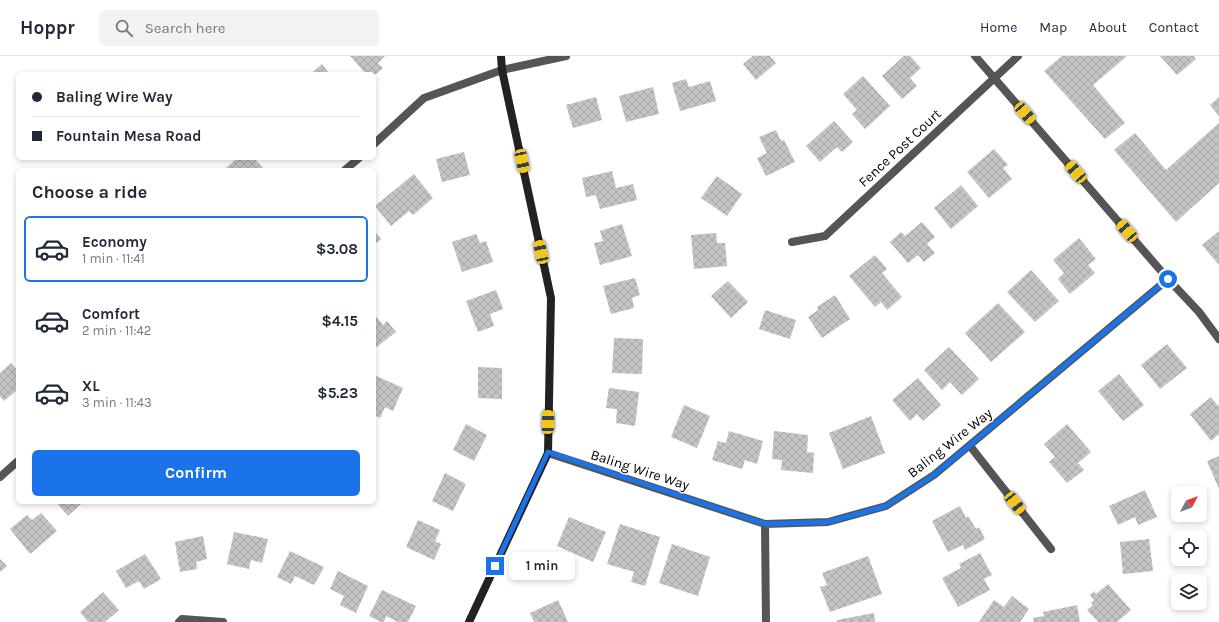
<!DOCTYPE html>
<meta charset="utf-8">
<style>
:root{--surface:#fff;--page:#f2f2f3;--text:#1f2937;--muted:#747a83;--line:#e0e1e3;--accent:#1a73e8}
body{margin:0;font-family:Karla,sans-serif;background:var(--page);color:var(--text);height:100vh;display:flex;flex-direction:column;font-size:15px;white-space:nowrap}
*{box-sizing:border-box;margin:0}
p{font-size:13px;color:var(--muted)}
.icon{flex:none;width:22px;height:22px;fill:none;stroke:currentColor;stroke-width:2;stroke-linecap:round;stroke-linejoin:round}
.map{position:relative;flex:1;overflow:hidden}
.side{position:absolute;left:16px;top:112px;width:360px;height:336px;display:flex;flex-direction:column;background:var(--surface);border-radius:6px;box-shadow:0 2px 6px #0003}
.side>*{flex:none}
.hud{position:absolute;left:16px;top:16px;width:360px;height:88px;border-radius:6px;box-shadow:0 2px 6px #0003;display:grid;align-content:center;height:88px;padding:0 16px;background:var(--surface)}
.needle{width:26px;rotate:49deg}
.controls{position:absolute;left:1171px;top:430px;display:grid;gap:8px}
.controls a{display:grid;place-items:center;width:36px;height:36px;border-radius:6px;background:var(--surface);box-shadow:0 2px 6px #0003;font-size:20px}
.end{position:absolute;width:18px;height:18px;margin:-9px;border:5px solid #1a73e8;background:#fff;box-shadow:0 0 0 2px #fff}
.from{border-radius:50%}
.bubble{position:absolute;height:28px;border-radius:6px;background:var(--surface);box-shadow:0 2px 6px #0003;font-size:13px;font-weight:700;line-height:28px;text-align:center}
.car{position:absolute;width:12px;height:24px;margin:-12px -6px;border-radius:5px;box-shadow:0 0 3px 1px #0007;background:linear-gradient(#f5c518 24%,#345 0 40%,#f5c518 0 76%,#345 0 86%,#f5c518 0)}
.hud b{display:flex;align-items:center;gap:14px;height:38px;font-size:15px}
.hud b+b{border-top:1px solid var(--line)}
.hud i{width:10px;height:10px;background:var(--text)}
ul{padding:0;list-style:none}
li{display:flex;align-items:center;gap:12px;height:66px;margin:0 8px 6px;padding:0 8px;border:2px solid transparent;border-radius:6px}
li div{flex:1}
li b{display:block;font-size:15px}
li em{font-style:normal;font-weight:700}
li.on{border-color:var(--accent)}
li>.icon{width:36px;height:36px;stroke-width:1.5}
h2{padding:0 16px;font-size:18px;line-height:48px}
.cta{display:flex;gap:8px;margin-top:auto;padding:8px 16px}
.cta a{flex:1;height:46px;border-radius:6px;background:var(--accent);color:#fff;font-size:16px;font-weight:700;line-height:46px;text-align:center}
header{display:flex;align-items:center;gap:24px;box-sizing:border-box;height:56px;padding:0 20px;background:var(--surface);border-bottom:1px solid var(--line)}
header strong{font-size:19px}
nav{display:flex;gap:22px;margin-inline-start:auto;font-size:14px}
.search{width:280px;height:36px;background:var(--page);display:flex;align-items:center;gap:10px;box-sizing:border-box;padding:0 14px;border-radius:6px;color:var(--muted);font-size:15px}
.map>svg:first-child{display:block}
.building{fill:url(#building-cross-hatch)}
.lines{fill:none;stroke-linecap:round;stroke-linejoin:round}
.minor{stroke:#555;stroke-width:8}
.secondary{stroke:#222;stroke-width:8}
.route{stroke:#1a73e8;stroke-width:5}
.labels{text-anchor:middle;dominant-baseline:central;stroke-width:3;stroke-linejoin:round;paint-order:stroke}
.street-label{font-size:14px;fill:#000;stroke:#fff}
</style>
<header>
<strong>Hoppr</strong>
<div class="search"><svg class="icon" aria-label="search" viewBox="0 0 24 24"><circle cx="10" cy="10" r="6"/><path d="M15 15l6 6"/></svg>Search here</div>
<nav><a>Home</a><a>Map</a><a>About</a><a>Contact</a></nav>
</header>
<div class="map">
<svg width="1219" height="566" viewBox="0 0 1219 566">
<defs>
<pattern id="building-cross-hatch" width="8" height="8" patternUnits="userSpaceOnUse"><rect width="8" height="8" fill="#c4c4c4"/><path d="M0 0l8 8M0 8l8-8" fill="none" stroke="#a7a7a7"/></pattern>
</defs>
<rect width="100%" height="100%" fill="#fff"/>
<!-- building -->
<path class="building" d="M350 0H385L378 7 383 12 374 20V18H366Z
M753 0H770L776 7 756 24 743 8Z
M904 0H910L921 12 910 22 917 30 902 43 882 20Z
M1062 0H1127L1093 29 1125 67 1105 83 1044 15Z
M1160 0H1194L1196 3 1177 19Z
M322 8 328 16 325 18H310Z
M863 20 890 50 865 73 852 58 857 54 843 38Z
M686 23 689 31 710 25 716 45 680 55 672 27Z
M653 31 659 58 626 66 619 40Z
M596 41 602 64 573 72 566 49Z
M1219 41V60L1210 49Z
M834 65 853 86 842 96 837 91 820 106 806 90Z
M1219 67V127L1176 166 1114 94 1135 77 1166 114Z
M776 74 781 85 784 84 795 106 766 120 757 102 767 97 759 81Z
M994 93 1008 109 1003 112 1012 123 989 142 967 116Z
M464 96 470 119 442 126 436 103Z
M237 102H254L265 114H224Z
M612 115 616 132 633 128 637 144 600 153 596 139 586 141 582 122Z
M414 118 433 142 413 159 409 155 391 170 375 150Z
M717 120 742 138 727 160 701 142Z
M961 129 978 150 951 173 934 152Z
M922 166 935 181 927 188 935 197 924 206 918 199 908 207 890 186 901 176 905 180Z
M622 168 632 200 600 209 594 187 603 185 600 175Z
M374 174 381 183 374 189Z
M1219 175V209L1202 189Z
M716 177 717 187H725L727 210 694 213 691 179Z
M476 178 480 187 486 185 493 206 462 216 452 186Z
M1079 182 1096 203 1088 209 1095 217 1070 238 1058 223 1064 217 1053 204Z
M875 199 887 213 882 217 902 241 887 254 881 246 875 251 849 220Z
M1031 214 1059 245 1035 266 1007 236Z
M635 222 640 239 632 242 634 252 611 258 603 230Z
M728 225 748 246 731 262 711 240Z
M496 234 503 253 490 258 494 270 478 276 466 245Z
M835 239 850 263 822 282 808 261 818 254 817 251Z
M998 247 1025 276 991 306 965 277Z
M765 254 796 264 790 283 759 273Z
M374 258 383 269 387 265 396 276 374 293Z
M614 282 643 283 642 318 612 317Z
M1167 288 1187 312 1160 333 1141 309Z
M949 291 979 323 962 339 950 326 942 334 924 314Z
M11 307 18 315V333L4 345 0 340V317Z
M478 311 502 312V343L478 342Z
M1119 318 1144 349 1123 365 1098 335Z
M374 319 403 332 393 355 385 351 380 362 374 359Z
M918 322 941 349 923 365 917 358 910 365 892 344Z
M609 332 639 336 635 370 616 367 617 353 606 352Z
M1211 341 1218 350 1219 349V378L1211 385 1190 358Z
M684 349 710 360 697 392 671 381Z
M871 360 885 397 843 413 829 377Z
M466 368 487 379 474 405 453 394Z
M1067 368 1091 396 1078 407 1084 414 1067 427 1049 406 1055 401 1044 388Z
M729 375 763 385 757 408 745 404 742 413 712 404 718 385 726 387Z
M774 375 808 379 807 396 814 397 813 417 781 414 782 404 772 403Z
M1219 400V433L1207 405Z
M445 417 466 428 453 455 432 445Z
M1145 434 1157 461 1138 469 1135 461 1118 469 1109 450Z
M56 446H83L68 460Z
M960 450 966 462 968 460 976 473 979 471 985 483 965 494 963 489 948 496 932 465Z
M41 457 57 475 30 498 10 473 27 459 32 464Z
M569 461 606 476 593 506 557 490Z
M418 464 440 474 435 485 441 488 434 504 406 491Z
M620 468 660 481 645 530 631 526 634 516 607 508Z
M234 476 268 483 262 507 251 504 249 513 227 508Z
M203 480 207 503 196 506 197 513 180 516 175 486Z
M1149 483 1153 515 1123 518 1120 486Z
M672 488 710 501 698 540 659 527Z
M290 495 324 511 314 529 295 520 291 528 277 521Z
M980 497 992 519 984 523 990 534 958 551 942 522 961 512 959 508Z
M145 498 161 523 144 533 139 525 126 532 116 515Z
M868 500 882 538 830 556 820 531 827 529 822 517Z
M0 503 7 510 0 516Z
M338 515 368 530 356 557 340 549 344 540 330 533Z
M1108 528 1131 554 1117 566H1098L1087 554 1093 549 1091 547 1094 544 1090 539 1094 535 1096 538Z
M382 534 416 550 408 566H398L386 560 384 566H381L369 560Z
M103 536 119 554 105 566H88L80 556Z
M1012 540 1029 553 1020 566H979L994 544 1004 551Z
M558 544 568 566H534L530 557Z
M1077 549 1080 566H1034L1033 562 1044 560 1043 556Z
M874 557 875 566H837V564Z"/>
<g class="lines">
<!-- minor -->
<path class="minor" d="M975 0 1168 223 1199 256 1219 283
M374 88 424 42 502 14 566 0
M345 114 359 102
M792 186 825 180 1018 0
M970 390 1051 493
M548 397 765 468 828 466 886 450 934 419 1168 223
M0 421 18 405
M765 468 766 566
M179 566 182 563 223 566"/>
<!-- secondary -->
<path class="secondary" d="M469 566 548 397 551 242 502 14 501 0"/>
</g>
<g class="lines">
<!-- route -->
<path class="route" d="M495 510 548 396 765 468 828 466 886 450 934 419 1168 223"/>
</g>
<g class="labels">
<!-- street labels -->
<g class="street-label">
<text transform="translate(900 92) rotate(-43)">Fence Post Court</text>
<text transform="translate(950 387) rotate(-38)">Baling Wire Way</text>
<text transform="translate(640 414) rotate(18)">Baling Wire Way</text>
</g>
</g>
</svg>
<div class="controls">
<a><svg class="needle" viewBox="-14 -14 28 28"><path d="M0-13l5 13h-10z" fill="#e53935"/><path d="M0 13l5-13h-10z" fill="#747a83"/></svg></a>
<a><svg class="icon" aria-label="locate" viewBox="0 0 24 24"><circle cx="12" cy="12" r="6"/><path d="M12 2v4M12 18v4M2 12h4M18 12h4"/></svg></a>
<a><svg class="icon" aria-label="layers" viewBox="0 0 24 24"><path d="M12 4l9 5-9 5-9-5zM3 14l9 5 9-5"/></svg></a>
</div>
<i class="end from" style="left:1168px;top:223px"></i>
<i class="end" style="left:495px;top:510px"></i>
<div class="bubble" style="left:509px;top:496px;width:66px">1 min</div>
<i class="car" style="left:1025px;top:57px;rotate:139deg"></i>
<i class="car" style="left:522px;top:105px;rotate:168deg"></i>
<i class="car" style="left:1076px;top:116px;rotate:319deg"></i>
<i class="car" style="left:1127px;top:175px;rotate:319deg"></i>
<i class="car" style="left:541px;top:196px;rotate:348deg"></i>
<i class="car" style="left:548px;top:366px;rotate:1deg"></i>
<i class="car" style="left:1015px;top:447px;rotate:142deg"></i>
<div class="hud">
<b><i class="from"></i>Baling Wire Way</b>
<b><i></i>Fountain Mesa Road</b>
</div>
<section class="side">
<h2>Choose a ride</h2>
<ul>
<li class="on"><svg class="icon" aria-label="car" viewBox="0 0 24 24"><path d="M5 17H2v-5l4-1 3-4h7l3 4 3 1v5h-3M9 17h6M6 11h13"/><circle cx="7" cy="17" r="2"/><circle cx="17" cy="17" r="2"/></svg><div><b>Economy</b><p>1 min · 11:41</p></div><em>$3.08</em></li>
<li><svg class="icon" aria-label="car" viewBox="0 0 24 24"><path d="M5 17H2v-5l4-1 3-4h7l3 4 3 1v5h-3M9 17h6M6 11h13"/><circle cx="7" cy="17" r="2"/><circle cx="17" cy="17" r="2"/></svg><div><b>Comfort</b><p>2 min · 11:42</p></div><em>$4.15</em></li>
<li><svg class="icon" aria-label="car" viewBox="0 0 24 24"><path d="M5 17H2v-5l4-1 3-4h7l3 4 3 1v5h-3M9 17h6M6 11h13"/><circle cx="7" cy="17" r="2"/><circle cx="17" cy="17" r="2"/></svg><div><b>XL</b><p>3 min · 11:43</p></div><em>$5.23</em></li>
</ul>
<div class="cta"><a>Confirm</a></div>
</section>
</div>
